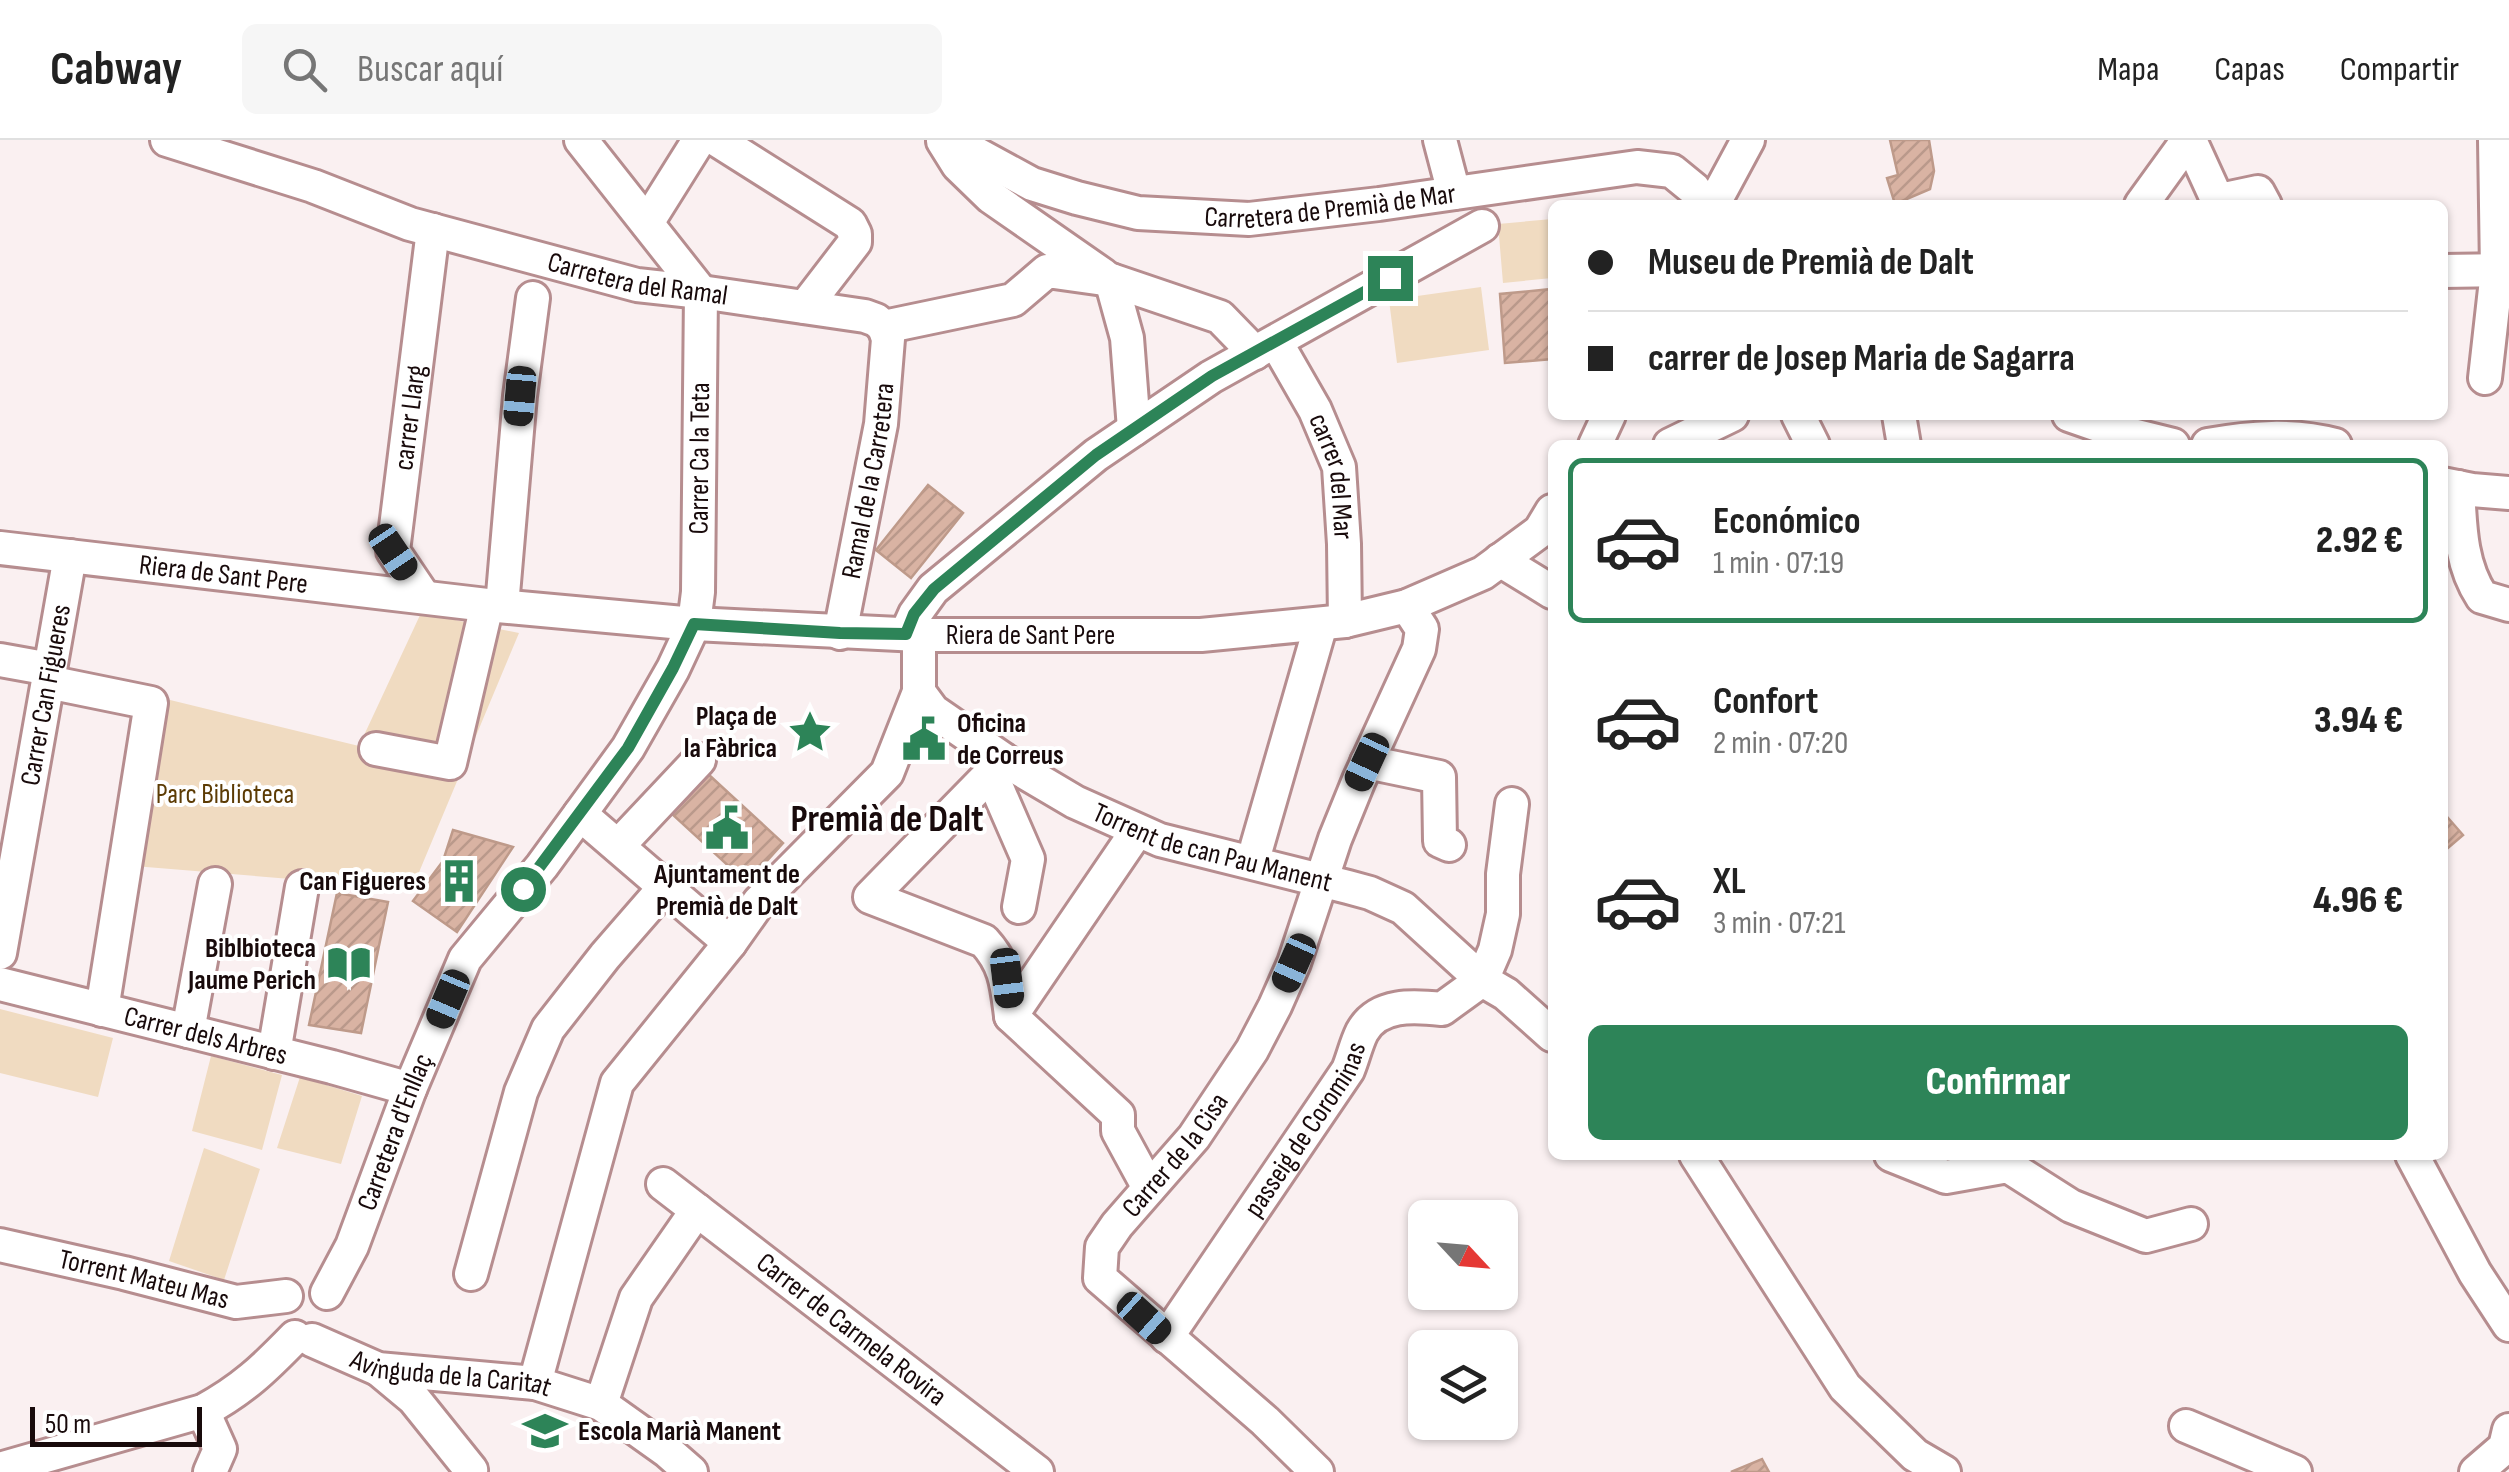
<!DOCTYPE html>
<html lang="es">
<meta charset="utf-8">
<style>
:root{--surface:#fff;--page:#f6f6f6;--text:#222;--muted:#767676;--line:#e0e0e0;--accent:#2d8458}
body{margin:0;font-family:"Sofia Sans Condensed",sans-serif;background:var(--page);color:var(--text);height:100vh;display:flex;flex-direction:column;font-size:38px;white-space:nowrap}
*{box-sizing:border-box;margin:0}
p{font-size:32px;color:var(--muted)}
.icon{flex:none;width:55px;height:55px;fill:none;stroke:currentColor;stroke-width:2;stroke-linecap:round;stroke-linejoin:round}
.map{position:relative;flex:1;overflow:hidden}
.drawer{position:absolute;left:1548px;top:300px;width:900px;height:720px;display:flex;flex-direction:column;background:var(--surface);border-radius:15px;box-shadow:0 2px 8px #0004}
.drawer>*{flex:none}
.guide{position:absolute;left:1548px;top:60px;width:900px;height:220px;border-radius:15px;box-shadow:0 2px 8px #0004;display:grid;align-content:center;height:220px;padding:0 40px;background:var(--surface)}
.needle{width:65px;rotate:116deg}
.tools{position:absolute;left:1408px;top:1060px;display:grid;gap:20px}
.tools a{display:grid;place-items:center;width:110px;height:110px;border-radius:15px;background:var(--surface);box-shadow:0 2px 8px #0004;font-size:50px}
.scale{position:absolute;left:30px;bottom:25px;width:172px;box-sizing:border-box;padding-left:10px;border:5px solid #180a0b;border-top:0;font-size:28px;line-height:35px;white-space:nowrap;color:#180a0b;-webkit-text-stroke:8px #fff;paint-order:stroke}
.end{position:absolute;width:45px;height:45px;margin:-22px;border:12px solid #2d8458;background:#fff;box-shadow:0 0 0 5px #fff}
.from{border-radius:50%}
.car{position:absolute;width:30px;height:60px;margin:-30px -15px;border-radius:12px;box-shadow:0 0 8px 2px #0007;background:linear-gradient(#222 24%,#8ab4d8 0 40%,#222 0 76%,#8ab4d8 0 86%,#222 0)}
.guide b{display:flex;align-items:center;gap:35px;height:95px;font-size:38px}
.guide b+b{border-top:2px solid var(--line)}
.guide i{width:25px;height:25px;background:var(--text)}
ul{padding:18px 0 0;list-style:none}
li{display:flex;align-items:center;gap:30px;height:165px;margin:0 20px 15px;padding:0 20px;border:5px solid transparent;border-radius:15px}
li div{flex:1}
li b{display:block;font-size:38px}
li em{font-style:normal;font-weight:800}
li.selected{border-color:var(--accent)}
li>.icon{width:90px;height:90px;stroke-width:1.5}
.primary-button{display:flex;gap:20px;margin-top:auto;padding:20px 40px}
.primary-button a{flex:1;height:115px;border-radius:15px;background:var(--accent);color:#fff;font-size:40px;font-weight:800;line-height:115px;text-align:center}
header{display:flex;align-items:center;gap:60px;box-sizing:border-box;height:140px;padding:0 50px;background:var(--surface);border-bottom:2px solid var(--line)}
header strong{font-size:48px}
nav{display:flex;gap:55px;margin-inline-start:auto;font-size:35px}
.search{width:700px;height:90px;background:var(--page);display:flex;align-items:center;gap:25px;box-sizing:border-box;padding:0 35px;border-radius:15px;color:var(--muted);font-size:38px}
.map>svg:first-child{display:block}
.green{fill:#f0dbc1}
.building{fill:url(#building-hatch);stroke:#be9a8a;stroke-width:2.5}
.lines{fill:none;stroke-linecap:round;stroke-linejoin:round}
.minor-casing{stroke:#b68d8f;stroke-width:38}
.minor{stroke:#fff;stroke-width:32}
.route{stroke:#2d8458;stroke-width:12}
.labels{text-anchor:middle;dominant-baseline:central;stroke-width:8;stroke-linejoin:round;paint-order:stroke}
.street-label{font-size:28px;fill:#180a0b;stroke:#fff}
.poi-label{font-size:28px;font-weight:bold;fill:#180a0b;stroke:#fff;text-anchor:end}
.park-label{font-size:28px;fill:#5c3b04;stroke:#fff}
.district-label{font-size:38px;font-weight:bold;fill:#180a0b;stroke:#fff}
</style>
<header>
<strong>Cabway</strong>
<div class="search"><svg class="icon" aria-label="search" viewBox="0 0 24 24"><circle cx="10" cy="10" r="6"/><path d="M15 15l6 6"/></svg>Buscar aquí</div>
<nav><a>Mapa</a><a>Capas</a><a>Compartir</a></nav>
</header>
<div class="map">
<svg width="2509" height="1332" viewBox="0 0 2509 1332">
<defs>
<pattern id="building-hatch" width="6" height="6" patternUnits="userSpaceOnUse" patternTransform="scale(2.5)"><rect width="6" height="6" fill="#d9b3a3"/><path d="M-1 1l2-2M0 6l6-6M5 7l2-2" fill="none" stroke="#ba998b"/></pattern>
</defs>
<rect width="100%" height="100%" fill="#faf0f1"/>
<!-- green -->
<path class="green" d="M1552 79V138L1503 143 1498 84Z
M1481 147 1489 210 1397 223 1389 160Z
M421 473 519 493 412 749 134 726 162 558 359 606Z
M0 869 113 898 98 957 0 933Z
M211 916 282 935 262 1010 192 991Z
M300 937 362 956 341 1024 277 1008Z
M204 1008 260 1029 224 1140 169 1121Z"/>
<!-- building -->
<path class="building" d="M1890 0H1929L1934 31 1930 49 1895 64 1887 38 1898 35Z
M1552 149V219L1505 223 1500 154Z
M928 345 963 373 911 438 876 410Z
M708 634 783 703 747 743 672 674Z
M2442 671 2463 695 2442 713Z
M453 690 513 707 457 792 413 761 443 721Z
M337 753 388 762 361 893 309 885Z
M1762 1319 1769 1332H1731Z"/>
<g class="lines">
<!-- minor casing -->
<g class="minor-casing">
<g id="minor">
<path id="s1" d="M167 0 313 46 410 84 637 145 701 152 865 176 876 180 884 187 1013 160 1047 131 1111 140 1220 177 1255 213"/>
<path d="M581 0 701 152"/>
<path d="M717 0 850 84 855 94V102L805 167"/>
<path id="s2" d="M951 0 1032 44 1077 58 1138 73 1249 79 1379 64 1637 27 1672 31 1694 49 1706 65"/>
<path d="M1440 0 1454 53"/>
<path d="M2190 0 2216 57 2225 59 2258 52 2265 65"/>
<path d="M943 1 958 25 991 57 1103 135"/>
<path d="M1713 65 1748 0"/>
<path d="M2141 65 2188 0"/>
<path d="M647 83 699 0"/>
<path d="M2442 131 2509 130"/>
<path d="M1111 140 1127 198 1134 289"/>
<path id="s3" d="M1276 202 1315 270 1339 327 1344 404 1345 481"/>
<path d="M2485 238 2497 131 2495 0"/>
<path d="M1798 275 1813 305"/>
<path d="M1899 275 1904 305"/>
<path d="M2069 275 2112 290 2173 305"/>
<path d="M1595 305 1609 275"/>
<path d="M1670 305 1732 275"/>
<path d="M2208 305C2251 297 2293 294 2335 305"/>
<path d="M2442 344 2472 350 2509 353"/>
<path d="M2458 347C2460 385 2460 424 2482 457L2509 465"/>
<path id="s4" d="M0 408 487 465 694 484 919 495H1201L1345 481 1407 466 1483 433 1540 391 1552 371"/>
<path d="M1500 420 1552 452"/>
<path id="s5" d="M424 457 393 411 433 90"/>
<path d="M502 466 520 256 533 158"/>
<path id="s6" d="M840 493 881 284 888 199 884 187"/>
<path d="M906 494 915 474 933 449 1096 315 1211 237 1482 86"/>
<path id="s7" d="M919 495V552L933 571 1004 620 1075 662 1160 700 1348 747 1370 753 1403 768 1482 840 1506 854 1552 895"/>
<path d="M0 520 50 529"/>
<path d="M48 542 151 563 102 870"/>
<path d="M376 609 450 623 487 465"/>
<path d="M1004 620 870 757 984 801C1006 825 1007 845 1011 876L1118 975V991L1149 1048"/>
<path d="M1367 622 1439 637 1440 701 1449 705"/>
<path d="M991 634 1028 719 1019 767"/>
<path d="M580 674 730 803"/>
<path d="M618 706 699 620"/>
<path d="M1257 706 1321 484"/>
<path id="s8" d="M0 813 70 416"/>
<path id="s9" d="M0 844 332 927 410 949"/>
<path d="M1011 876 1137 691"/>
<path d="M188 891 215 744"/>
<path d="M274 913 302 747"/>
<path d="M1696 1015 1845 1247 1915 1315 1944 1332"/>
<path d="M1891 1015 1946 1037 2008 1026 2071 1066 2146 1096 2191 1084"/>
<path d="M2412 1015 2475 1133 2509 1185"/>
<path id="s10" d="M663 1044 1037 1332"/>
<path id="s11" d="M0 1105 124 1133 236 1162 286 1156"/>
<path d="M471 1134 521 952 548 889 605 816 665 747"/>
<path id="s12" d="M327 1153 352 1106 410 949 465 819 542 726 628 608 673 529 694 484 698 452 701 152"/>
<path id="s13" d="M1167 1197 1348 930C1353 918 1356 904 1362 892 1378 863 1414 866 1442 869L1482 840 1495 810 1503 774V734L1512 664"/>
<path id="s14" d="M312 1200 378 1229 535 1243 601 1264 667 1311 691 1332"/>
<path d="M378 1229 414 1259 471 1330 470 1332"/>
<path d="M535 1243 617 943 730 803 759 762 887 633 919 552"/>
<path d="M601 1264 636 1158 697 1070"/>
<path d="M203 1271 220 1309 210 1332"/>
<path d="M2186 1286 2295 1332"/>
<path d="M0 1329 203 1271C242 1250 264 1229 295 1197"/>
<path id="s15" d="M1317 1332 1265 1281 1100 1138 1102 1107 1117 1085 1194 997 1252 910 1275 866 1294 823 1335 699 1359 640 1419 509 1422 489 1407 466"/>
<path d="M2476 1332 2505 1307 2509 1290"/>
</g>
</g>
<!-- minor -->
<use href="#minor" class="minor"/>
</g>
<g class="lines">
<!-- route -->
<path class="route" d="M523 749 628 608 673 528 694 484 840 493 906 494 914 474 934 449 1096 315 1212 236 1390 138"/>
</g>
<!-- icons -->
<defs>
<g id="sight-bare" transform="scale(3.45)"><path d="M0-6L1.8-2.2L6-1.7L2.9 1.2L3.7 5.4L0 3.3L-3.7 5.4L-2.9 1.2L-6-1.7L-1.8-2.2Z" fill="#2d8458" stroke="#fff" stroke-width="2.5" paint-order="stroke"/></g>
<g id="civic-bare" transform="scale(3.45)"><path d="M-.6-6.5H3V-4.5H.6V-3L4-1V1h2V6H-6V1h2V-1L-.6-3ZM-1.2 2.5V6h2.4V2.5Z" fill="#2d8458" stroke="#fff" stroke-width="2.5" paint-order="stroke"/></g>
<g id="building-bare" transform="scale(3.45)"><path d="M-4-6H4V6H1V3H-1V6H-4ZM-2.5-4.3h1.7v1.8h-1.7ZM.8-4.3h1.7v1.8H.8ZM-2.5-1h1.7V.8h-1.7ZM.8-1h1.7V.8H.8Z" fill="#2d8458" stroke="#fff" stroke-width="2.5" paint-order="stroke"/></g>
<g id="library-bare" transform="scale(3.45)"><path d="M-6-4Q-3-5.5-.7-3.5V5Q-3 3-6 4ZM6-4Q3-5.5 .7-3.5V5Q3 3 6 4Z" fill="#2d8458" stroke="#fff" stroke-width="2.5" paint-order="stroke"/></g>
<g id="school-bare" transform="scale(3.45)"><path d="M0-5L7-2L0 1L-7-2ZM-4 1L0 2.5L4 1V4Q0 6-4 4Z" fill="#2d8458" stroke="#fff" stroke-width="2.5" paint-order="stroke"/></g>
</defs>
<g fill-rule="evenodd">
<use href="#sight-bare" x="810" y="592"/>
<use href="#civic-bare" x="924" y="599"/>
<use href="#civic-bare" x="727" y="688"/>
<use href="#building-bare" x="459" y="741"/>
<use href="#library-bare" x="349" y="824"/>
<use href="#school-bare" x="545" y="1291"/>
</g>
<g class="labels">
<!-- street labels -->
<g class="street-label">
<text stroke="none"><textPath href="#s2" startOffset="395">Carretera de Premià de Mar</textPath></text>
<text stroke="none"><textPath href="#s1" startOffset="492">Carretera del Ramal</textPath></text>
<text stroke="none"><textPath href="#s5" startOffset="190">carrer Llarg</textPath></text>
<text stroke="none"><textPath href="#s12" startOffset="935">Carrer Ca la Teta</textPath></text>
<text stroke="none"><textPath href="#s3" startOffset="148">carrer del Mar</textPath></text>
<text stroke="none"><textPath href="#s6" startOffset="155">Ramal de la Carretera</textPath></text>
<text stroke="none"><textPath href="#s4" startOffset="225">Riera de Sant Pere</textPath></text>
<text stroke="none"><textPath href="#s4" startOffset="1035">Riera de Sant Pere</textPath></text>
<text stroke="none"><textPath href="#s8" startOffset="262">Carrer Can Figueres</textPath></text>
<text stroke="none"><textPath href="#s7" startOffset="395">Torrent de can Pau Manent</textPath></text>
<text stroke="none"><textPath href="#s9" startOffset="212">Carrer dels Arbres</textPath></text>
<text stroke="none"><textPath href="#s13" startOffset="250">passeig de Corominas</textPath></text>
<text stroke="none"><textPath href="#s12" startOffset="175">Carretera d'Enllaç</textPath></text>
<text stroke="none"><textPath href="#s15" startOffset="440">Carrer de la Cisa</textPath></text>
<text stroke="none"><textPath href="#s11" startOffset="148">Torrent Mateu Mas</textPath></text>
<text stroke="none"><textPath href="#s10" startOffset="238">Carrer de Carmela Rovira</textPath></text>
<text stroke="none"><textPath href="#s14" startOffset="145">Avinguda de la Caritat</textPath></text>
</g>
<!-- poi labels -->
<g class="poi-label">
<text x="777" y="576">Plaça de<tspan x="777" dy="32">la Fàbrica</tspan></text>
<text x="957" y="583" text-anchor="start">Oficina<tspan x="957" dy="32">de Correus</tspan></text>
<text x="727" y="734" text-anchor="middle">Ajuntament de<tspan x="727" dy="32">Premià de Dalt</tspan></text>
<text x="426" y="741">Can Figueres</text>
<text x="316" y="808">Biblbioteca<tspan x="316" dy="32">Jaume Perich</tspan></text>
<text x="578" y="1291" text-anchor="start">Escola Marià Manent</text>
</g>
<!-- park labels -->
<g class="park-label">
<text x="225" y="654">Parc Biblioteca</text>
</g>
<!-- district labels -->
<g class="district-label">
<text x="887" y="679">Premià de Dalt</text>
</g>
</g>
</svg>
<div class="tools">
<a><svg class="needle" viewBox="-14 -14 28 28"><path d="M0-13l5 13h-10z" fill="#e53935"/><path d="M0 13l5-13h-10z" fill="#767676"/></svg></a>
<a><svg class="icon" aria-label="layers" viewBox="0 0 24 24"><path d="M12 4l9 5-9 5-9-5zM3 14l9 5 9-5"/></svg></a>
</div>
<div class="scale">50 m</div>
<i class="end from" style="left:523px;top:749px"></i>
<i class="end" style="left:1390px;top:138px"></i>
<i class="car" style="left:520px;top:256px;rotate:185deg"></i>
<i class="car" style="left:393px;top:412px;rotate:146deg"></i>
<i class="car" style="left:1367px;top:622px;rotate:205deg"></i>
<i class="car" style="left:1294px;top:823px;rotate:204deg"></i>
<i class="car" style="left:1007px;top:838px;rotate:173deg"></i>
<i class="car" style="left:448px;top:859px;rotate:203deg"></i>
<i class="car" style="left:1144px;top:1178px;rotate:132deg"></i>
<div class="guide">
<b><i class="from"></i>Museu de Premià de Dalt</b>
<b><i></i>carrer de Josep Maria de Sagarra</b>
</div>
<section class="drawer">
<ul>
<li class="selected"><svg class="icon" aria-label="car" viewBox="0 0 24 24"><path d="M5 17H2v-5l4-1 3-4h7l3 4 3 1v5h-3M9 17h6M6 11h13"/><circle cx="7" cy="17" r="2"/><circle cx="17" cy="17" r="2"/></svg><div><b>Económico</b><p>1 min · 07:19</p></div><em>2.92 €</em></li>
<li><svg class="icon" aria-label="car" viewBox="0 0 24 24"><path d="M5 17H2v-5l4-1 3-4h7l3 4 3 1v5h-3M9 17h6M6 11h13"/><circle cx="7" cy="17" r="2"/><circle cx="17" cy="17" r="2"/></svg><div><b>Confort</b><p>2 min · 07:20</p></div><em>3.94 €</em></li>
<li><svg class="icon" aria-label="car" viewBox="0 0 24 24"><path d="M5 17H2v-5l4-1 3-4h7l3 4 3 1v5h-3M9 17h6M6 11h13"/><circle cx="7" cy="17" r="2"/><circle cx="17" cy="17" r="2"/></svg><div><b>XL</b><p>3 min · 07:21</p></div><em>4.96 €</em></li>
</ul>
<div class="primary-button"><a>Confirmar</a></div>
</section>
</div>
